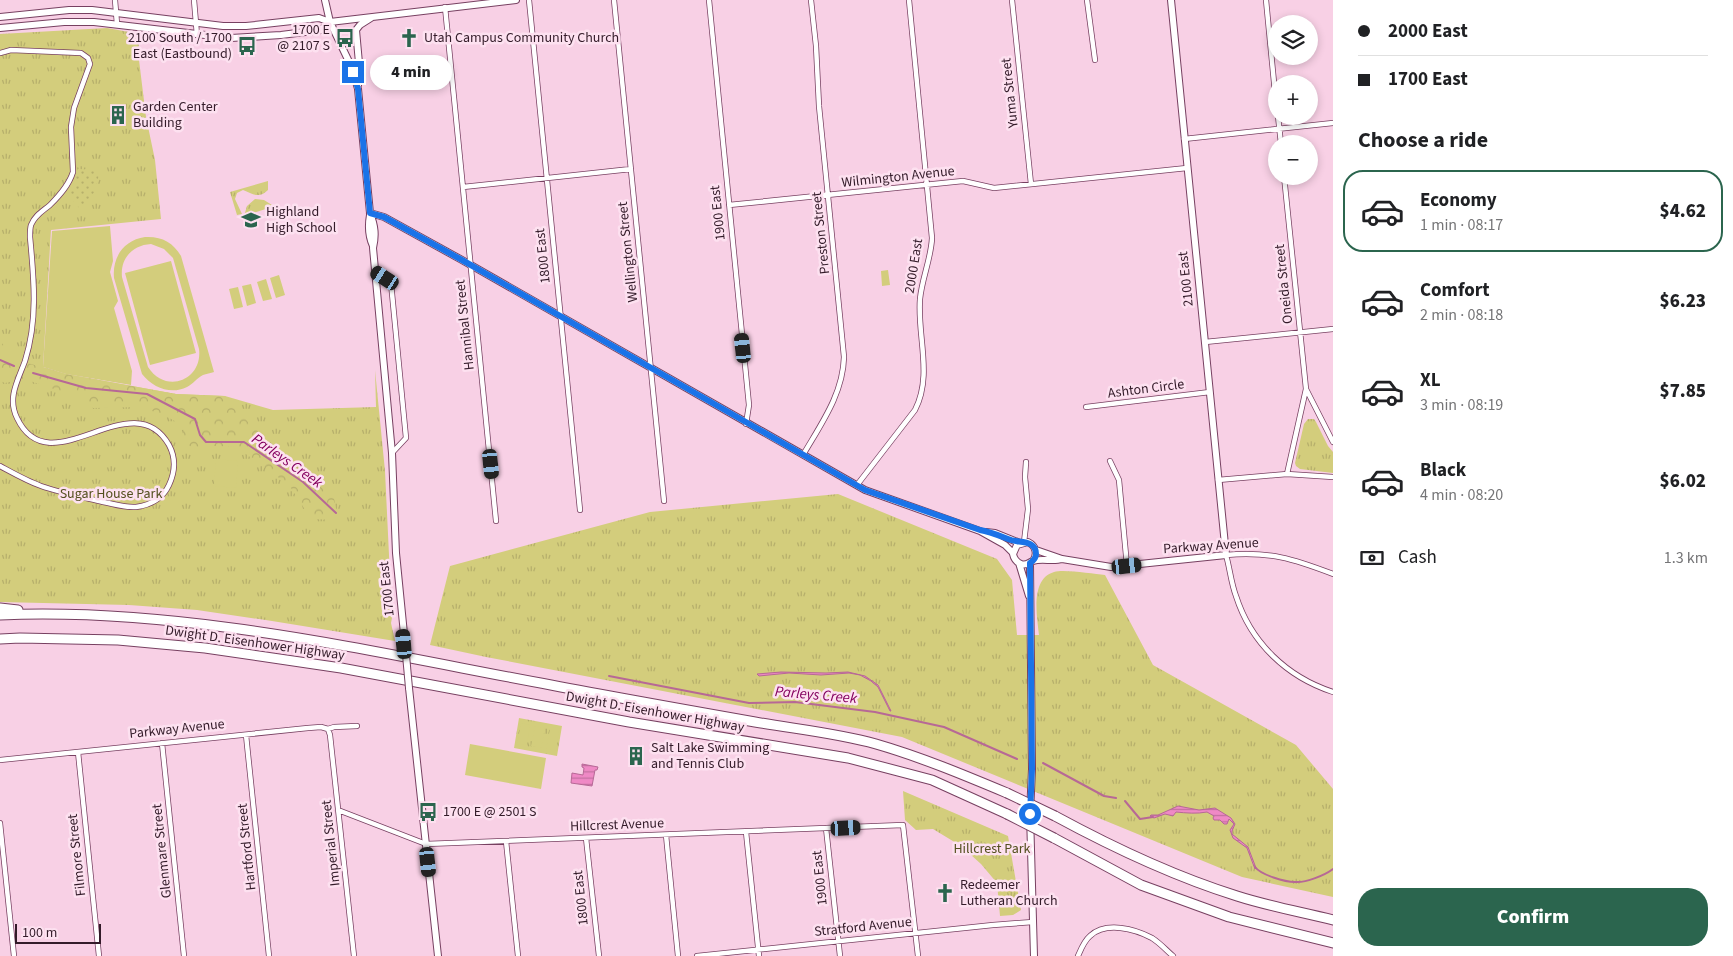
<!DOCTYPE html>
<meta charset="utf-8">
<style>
:root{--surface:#fff;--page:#f2f2f2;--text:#202124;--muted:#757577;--line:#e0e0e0;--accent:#2b654e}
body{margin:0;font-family:"Source Sans 3",sans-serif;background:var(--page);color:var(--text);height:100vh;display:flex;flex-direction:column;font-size:19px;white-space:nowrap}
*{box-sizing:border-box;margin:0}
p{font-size:16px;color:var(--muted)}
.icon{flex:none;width:28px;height:28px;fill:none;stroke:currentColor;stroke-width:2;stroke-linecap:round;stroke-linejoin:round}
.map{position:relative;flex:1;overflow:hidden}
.panel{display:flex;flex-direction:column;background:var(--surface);width:400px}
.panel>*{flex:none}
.hud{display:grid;align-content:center;height:110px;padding:0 25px;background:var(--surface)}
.fabs{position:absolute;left:1268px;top:15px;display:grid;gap:10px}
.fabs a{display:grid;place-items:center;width:50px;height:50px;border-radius:50%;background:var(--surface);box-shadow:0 2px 8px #0003;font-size:25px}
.scale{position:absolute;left:15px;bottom:12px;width:86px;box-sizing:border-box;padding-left:5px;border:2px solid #331b29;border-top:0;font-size:14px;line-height:18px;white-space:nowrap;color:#331b29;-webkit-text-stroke:4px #fde1f0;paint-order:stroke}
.end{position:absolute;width:22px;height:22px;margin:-11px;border:6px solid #1a73e8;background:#fff;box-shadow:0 0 0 2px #fff}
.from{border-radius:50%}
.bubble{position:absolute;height:35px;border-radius:18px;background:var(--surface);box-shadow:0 2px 8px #0003;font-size:16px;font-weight:800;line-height:35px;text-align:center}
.car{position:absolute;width:15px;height:30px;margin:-15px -8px;border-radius:6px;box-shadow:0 0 4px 1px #0007;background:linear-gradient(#222 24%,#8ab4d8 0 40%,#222 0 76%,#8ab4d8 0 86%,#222 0)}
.hud b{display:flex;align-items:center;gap:18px;height:48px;font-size:19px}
.hud b+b{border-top:1px solid var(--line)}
.hud i{width:12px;height:12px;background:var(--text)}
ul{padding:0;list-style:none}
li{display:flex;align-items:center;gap:15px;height:82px;margin:0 10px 8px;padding:0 15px;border:2px solid transparent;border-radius:20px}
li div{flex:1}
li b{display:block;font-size:19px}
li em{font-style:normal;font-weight:800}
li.on{border-color:var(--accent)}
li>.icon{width:45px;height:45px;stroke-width:1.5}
h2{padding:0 25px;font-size:22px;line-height:60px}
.pay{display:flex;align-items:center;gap:12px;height:55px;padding:0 25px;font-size:19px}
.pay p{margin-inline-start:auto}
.action{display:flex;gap:10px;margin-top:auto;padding:10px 25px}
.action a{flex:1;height:58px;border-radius:20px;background:var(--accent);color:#fff;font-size:20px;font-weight:800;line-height:58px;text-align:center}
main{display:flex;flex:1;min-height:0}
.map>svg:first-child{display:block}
.grass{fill:url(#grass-tufts)}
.forest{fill:url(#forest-crowns)}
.garden{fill:url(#garden-dots)}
.pitch{fill:#d3cd7c;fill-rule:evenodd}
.water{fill:url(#water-rules);stroke:#b76896}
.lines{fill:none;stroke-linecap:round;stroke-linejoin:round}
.stream{stroke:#b76896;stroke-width:2}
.street-casing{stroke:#774061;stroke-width:6}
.secondary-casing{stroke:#774061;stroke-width:8}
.highway-casing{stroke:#774061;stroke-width:11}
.street{stroke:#fff;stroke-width:4.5}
.secondary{stroke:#fff;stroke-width:6}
.highway{stroke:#fff;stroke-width:9}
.secondary-bridge-casing{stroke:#774061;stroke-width:8;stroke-linecap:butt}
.highway-bridge-casing{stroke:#774061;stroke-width:11;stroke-linecap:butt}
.secondary-bridge{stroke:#fff;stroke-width:6}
.highway-bridge{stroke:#fff;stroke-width:9}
.route{stroke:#1a73e8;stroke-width:6}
.labels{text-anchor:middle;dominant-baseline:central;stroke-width:5;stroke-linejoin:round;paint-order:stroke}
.poi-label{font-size:14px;fill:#331b29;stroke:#fde1f0;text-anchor:start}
.street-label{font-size:14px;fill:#331b29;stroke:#fde1f0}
.park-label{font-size:14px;fill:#534f1e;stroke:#fde1f0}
.water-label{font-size:15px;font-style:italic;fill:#84015f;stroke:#fde1f0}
</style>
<main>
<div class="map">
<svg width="1333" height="956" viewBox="0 0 1333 956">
<defs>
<pattern id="grass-tufts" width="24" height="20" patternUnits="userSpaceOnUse" patternTransform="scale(1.25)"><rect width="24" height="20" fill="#d3cd7c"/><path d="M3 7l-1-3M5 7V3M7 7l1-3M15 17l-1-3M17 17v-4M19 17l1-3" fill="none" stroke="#b6af6b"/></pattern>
<pattern id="forest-crowns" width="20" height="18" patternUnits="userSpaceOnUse" patternTransform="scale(1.25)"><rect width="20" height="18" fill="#d3cd7c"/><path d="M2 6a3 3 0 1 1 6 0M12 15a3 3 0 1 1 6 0" fill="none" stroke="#b6af6b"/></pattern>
<pattern id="garden-dots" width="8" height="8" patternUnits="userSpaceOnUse" patternTransform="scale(1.25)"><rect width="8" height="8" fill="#d3cd7c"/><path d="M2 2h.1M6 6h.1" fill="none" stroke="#b6af6b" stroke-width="1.8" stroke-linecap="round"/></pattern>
<pattern id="water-rules" width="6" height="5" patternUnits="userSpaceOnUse" patternTransform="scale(1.25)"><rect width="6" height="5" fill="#ef89c5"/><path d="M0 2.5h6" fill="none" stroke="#c26fa0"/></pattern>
</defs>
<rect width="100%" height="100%" fill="#f8d0e5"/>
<!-- grass -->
<path class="grass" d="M107 28 140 34 138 52 146 117 155 160 161 219 51 230 43 367 66 374 176 394 225 396 273 410 376 407 375 370 385 471 392 618 391 623 395 641 272 621 197 610 129 605 0 602V34Z
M268 181V190C259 199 253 194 243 190L237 193 235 199 242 214 237 215 230 192Z
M255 199 264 200 272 205V207L244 216 247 206Z
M1308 419H1314L1316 422 1328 446 1333 452V473L1300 469 1296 466 1295 463 1304 424Z
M838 494 997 559 1012 580 1017 635H1039C1037 616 1030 579 1054 572 1064 569 1093 574 1105 575L1153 665 1296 745 1333 789V897L1242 877 902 737 486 657 430 645 450 566 650 512Z
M519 718 562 726 557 756 514 748Z
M903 791 1008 836 1021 910 1013 915 1000 916 997 883 981 864 961 846 933 829 916 830 905 820Z"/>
<!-- forest -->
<path class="forest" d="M0 341 17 360 66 374 176 394 225 396 251 425 285 455 332 487 338 520 311 519 289 485 236 447 214 446 199 452 181 440 185 427 166 416 141 407 93 408 63 392 24 379 5 383 0 381Z"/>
<!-- garden -->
<path class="garden" d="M78 169 100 170 95 191 82 211 68 195 73 186Z"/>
<!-- pitch -->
<path class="pitch" d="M110 226 113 261 110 272 118 301 114 308 132 371 131 385 66 374 43 367 52 231Z
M145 237C161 236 173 242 181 256L214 372C211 373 206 374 203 375 197 378 193 384 187 387 171 395 153 388 142 374L114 278C112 257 124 240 145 237ZM151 244 164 249 173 258 199 349C203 380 166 395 148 367L122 277C120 258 133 245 151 244Z
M171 261 196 353 150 365 125 273Z
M888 270 890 285 882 286 881 271Z
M279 275 285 295 276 298 270 278Z
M266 279 272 299 263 301 257 282Z
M251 284 256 303 247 306 242 286Z
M238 287 243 307 234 309 229 289Z
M216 459 238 461 236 488 214 486Z
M521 723 530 725 527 745 517 744Z
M535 726 545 728 541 748 531 746Z
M550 729 559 730 556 751 546 749Z
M470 744 546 758 541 789 465 775Z"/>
<!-- water -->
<path class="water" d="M781 672 826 673 848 672 865 676 878 685 891 711H890L878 687 871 681 860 675 849 673 821 675 789 673 759 676 757 674Z
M582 764 598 767 597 770H595L592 786 571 783 572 773 583 775 584 768 582 767Z
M1178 806 1199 810 1215 808 1231 818 1235 824 1232 831V834L1248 847 1256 868 1255 869 1247 848 1233 838 1230 830 1234 824 1229 819 1227 824H1224L1220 820H1214L1213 818 1214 816 1207 812C1197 814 1186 813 1176 812L1173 816 1165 814 1154 818 1150 816 1151 815H1158Z"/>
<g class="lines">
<!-- stream -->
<path class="stream" d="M0 360 14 366
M33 373 86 388 147 394 195 419 200 435 206 442H244L303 482 336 513
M609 676 749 703 795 702 875 712 944 727 1017 759
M1043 763 1104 796 1116 798
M1125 801 1140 819 1153 817
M1255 867C1261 875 1285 882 1295 882 1306 883 1325 875 1333 869"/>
<!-- street casing -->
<g class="street-casing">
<path id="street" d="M115 0 117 24
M194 0 197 35
M529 0 580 510
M614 0 664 501
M709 0 749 405 746 424
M1012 0 1031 184
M1087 0 1095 60
M1266 0 1276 103
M445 7 496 521
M0 53 11 50 81 53 88 58 90 64 74 108 71 127 73 172C69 185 60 195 50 205 43 211 35 215 31 225 30 228 30 233 30 237 34 279 38 320 25 361 18 380 7 398 17 418 50 488 132 380 169 445 176 458 175 472 169 485 163 498 151 505 136 507 125 508 114 504 103 502 82 497 61 493 41 486 27 481 13 473 0 466
M1278 116 1281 144
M1184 139 1333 123
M1284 176 1306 389 1287 474
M463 187 631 169
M729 205 963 181 994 188 1187 168
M375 271 391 283 406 438 392 453
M1205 342 1333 329
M1306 389 1333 442
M1086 407 1210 392
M803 455C821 424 843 394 844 357L819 106 816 46 811 0
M1110 461 1119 480 1127 566
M1218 480 1287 474 1333 477
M857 485 915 410C933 375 917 336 920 299 922 278 931 259 932 238L909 0
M1024 542 1028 509 1025 477 1026 462
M1333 574C1294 559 1269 551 1226 555 1230 569 1231 583 1236 596 1251 643 1287 677 1333 692
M328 729 330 735 354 956
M246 735 269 956
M162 743 184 956
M78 752 99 956
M0 760 308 728 321 727 328 729 334 727 357 726
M338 810 426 844 903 825 918 956
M0 823 14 956
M826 828 840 956
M746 832 759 956
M666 835 678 956
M586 838 599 956
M506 841 518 956
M697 956 993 925 1033 922
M1078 956C1081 949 1084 941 1090 936 1106 921 1135 929 1152 938 1160 943 1166 950 1173 956"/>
</g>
<!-- secondary casing -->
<g class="secondary-casing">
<path id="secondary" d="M325 0 330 22 352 68 358 89 370 213C375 226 376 235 373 248L392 453 396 553 405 644
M0 17 69 10H92L223 26H246L319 18 330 22 516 0
M0 28 64 22H94L231 38 281 35 321 30 330 22
M358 85 360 74 356 30 360 25 371 18
M370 213 384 217 462 260 865 490 980 531 1005 545 1013 553
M370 215C368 226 368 235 373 246
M986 532 995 533 1020 543
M1036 550 1062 559 1111 567 1226 555 1171 0
M1033 561C1038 554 1036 546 1028 542L1017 545 1013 554C1014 559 1016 562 1021 564 1026 566 1028 563 1033 561 1042 558 1053 562 1062 559
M1019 563 1029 596
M1030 563 1032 769 1030 814 1034 956
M409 688 438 956"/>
</g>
<!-- highway casing -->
<g class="highway-casing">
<path id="highway" d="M0 608 18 610
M0 615C184 607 372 652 551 685 619 698 687 710 755 722 795 729 837 733 876 744 921 757 964 775 1007 793
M0 639 20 638 118 640 205 648 341 668 629 722 848 758 932 780 1007 814
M1055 816C1114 848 1173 876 1237 896 1268 906 1301 912 1333 920
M1054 838 1141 885 1229 917 1333 943"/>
</g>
<!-- street -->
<use href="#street" class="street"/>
<!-- secondary -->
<use href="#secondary" class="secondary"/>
<!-- highway -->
<use href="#highway" class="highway"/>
<!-- secondary-bridge casing -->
<g class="secondary-bridge-casing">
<path id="secondary-bridge" d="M405 644 409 688"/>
</g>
<!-- highway-bridge casing -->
<g class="highway-bridge-casing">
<path id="highway-bridge" d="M1007 793 1055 816
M1007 814 1054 838"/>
</g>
<!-- secondary-bridge -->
<use href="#secondary-bridge" class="secondary-bridge"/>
<!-- highway-bridge -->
<use href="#highway-bridge" class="highway-bridge"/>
</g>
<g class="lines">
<!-- route -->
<path class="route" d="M353 72 358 89 370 213 384 217 462 260 865 490 980 530C991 532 1000 536 1011 540 1020 543 1036 540 1036 554 1036 558 1033 561 1030 563L1032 769 1030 814"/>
</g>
<!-- icons -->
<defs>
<g id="bus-bare" transform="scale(1.5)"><path d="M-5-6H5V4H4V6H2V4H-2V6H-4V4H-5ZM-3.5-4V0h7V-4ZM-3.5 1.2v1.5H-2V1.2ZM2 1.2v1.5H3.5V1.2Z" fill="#2b654e" stroke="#fde1f0" stroke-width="2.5" paint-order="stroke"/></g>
<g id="church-bare" transform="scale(1.5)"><path d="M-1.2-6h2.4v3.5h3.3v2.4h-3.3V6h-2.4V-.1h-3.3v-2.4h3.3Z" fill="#2b654e" stroke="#fde1f0" stroke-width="2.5" paint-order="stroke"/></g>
<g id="building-bare" transform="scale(1.5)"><path d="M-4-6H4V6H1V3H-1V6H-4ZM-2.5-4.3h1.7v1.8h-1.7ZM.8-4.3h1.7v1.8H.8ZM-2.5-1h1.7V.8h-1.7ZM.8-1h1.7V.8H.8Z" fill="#2b654e" stroke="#fde1f0" stroke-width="2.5" paint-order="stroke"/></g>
<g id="school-bare" transform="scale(1.5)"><path d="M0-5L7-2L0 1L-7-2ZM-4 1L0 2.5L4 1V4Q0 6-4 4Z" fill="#2b654e" stroke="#fde1f0" stroke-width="2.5" paint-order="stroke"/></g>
</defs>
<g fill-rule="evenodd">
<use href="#bus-bare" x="345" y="38"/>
<use href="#church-bare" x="409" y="38"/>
<use href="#bus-bare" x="247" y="46"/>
<use href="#building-bare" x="118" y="115"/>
<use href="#school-bare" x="251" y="220"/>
<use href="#building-bare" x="636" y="756"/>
<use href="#bus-bare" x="428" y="812"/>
<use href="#church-bare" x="945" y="893"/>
</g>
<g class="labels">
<!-- poi labels -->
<g class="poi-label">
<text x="330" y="30" text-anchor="end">1700 E<tspan x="330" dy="16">@ 2107 S</tspan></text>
<text x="232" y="38" text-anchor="end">2100 South / 1700<tspan x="232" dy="16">East (Eastbound)</tspan></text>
<text x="424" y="38">Utah Campus Community Church</text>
<text x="133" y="107">Garden Center<tspan x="133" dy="16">Building</tspan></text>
<text x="266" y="212">Highland<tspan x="266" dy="16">High School</tspan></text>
<text x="651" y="748">Salt Lake Swimming<tspan x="651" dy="16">and Tennis Club</tspan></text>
<text x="443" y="812">1700 E @ 2501 S</text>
<text x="960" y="885">Redeemer<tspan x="960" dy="16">Lutheran Church</tspan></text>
</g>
<!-- street labels -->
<g class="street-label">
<text transform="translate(1010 93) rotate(-96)">Yuma Street</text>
<text transform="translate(898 177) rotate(-6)">Wilmington Avenue</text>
<text transform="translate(718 213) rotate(-96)">1900 East</text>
<text transform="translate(821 233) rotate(-96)">Preston Street</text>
<text transform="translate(628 252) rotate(-96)">Wellington Street</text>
<text transform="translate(543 256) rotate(-96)">1800 East</text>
<text transform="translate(914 266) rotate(-81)">2000 East</text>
<text transform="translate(1186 279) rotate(-96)">2100 East</text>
<text transform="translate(1284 284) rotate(-96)">Oneida Street</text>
<text transform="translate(465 325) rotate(-96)">Hannibal Street</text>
<text transform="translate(1146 389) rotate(-7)">Ashton Circle</text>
<text transform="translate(1211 546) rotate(-4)">Parkway Avenue</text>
<text transform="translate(387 589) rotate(-96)">1700 East</text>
<text transform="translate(255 643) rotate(8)">Dwight D. Eisenhower Highway</text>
<text transform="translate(655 712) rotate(10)">Dwight D. Eisenhower Highway</text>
<text transform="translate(177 729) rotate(-6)">Parkway Avenue</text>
<text transform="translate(617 825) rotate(-2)">Hillcrest Avenue</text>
<text transform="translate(331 843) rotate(-96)">Imperial Street</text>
<text transform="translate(247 847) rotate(-96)">Hartford Street</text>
<text transform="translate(162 851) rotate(-96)">Glenmare Street</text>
<text transform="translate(77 855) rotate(-96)">Filmore Street</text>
<text transform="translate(820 878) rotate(-96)">1900 East</text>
<text transform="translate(581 898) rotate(-96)">1800 East</text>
<text transform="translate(863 927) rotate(-6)">Stratford Avenue</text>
</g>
<!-- park labels -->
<g class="park-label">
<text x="111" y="494">Sugar House Park</text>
<text x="992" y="849">Hillcrest Park</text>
</g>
<!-- water labels -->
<g class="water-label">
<text transform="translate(287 461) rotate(35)">Parleys Creek</text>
<text transform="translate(816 695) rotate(5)">Parleys Creek</text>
</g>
</g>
</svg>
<div class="fabs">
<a><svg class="icon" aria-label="layers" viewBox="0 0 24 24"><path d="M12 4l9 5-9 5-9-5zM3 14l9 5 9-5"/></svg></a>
<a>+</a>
<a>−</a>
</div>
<div class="scale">100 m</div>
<i class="end from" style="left:1030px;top:814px"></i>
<i class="end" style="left:353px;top:72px"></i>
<div class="bubble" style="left:370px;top:55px;width:82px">4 min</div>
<i class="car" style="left:385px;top:278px;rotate:303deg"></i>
<i class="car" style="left:743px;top:348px;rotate:354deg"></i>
<i class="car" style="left:491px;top:464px;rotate:174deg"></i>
<i class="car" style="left:1127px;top:566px;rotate:84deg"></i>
<i class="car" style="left:404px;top:644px;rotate:355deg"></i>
<i class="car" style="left:846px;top:828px;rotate:87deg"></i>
<i class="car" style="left:428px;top:862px;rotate:174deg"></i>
</div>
<section class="panel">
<div class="hud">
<b><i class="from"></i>2000 East</b>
<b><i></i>1700 East</b>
</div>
<h2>Choose a ride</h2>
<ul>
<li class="on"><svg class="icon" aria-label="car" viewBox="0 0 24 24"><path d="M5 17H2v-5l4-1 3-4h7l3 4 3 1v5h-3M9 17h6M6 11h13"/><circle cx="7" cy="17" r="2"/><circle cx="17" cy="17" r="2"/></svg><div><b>Economy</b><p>1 min · 08:17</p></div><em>$4.62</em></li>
<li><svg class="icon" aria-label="car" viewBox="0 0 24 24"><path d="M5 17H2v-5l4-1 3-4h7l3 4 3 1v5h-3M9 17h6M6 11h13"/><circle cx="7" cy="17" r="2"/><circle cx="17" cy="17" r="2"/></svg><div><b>Comfort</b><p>2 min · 08:18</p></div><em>$6.23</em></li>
<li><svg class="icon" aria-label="car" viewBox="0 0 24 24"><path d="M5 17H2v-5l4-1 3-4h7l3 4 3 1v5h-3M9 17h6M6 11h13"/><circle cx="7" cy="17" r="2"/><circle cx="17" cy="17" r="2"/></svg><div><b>XL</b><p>3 min · 08:19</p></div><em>$7.85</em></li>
<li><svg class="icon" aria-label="car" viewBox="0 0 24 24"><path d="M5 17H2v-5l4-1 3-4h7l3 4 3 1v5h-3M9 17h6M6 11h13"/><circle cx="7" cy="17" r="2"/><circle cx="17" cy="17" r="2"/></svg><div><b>Black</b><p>4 min · 08:20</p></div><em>$6.02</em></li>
</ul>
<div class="pay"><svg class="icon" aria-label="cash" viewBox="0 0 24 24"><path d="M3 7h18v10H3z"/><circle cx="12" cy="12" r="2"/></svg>Cash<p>1.3 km</p></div>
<div class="action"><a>Confirm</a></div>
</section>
</main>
